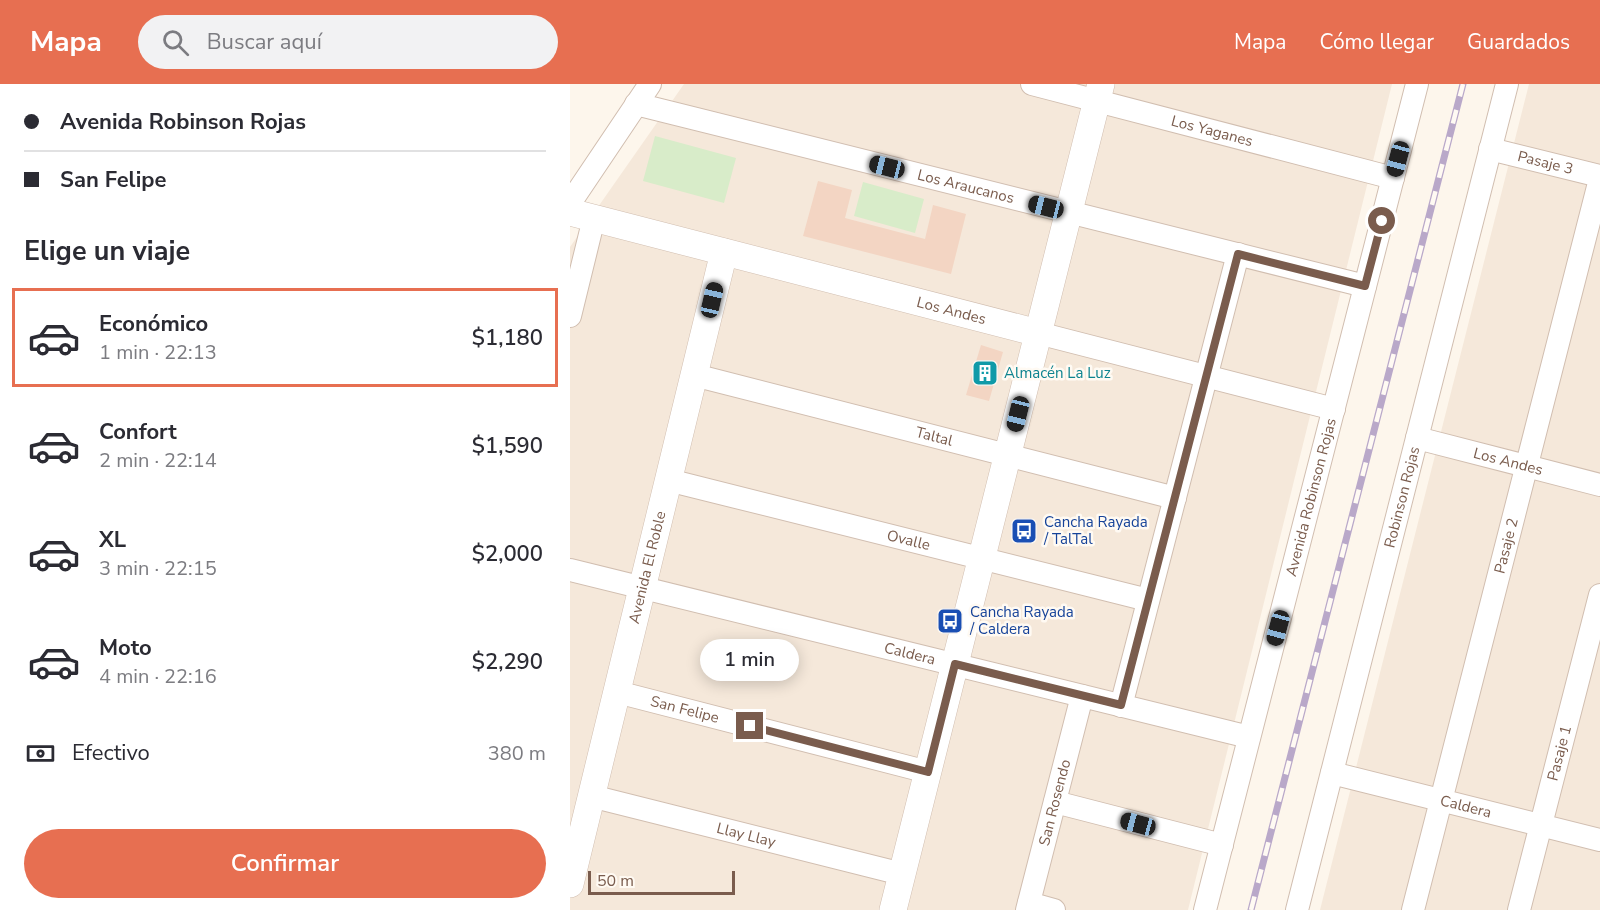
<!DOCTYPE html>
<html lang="es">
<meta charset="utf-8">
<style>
:root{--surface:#fff;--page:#f2f2f3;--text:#2b2b33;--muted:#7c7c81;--line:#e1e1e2;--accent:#e76f51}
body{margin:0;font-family:"Nunito Sans",sans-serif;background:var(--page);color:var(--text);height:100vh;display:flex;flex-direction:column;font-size:22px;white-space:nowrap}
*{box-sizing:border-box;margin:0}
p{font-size:20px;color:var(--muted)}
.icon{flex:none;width:33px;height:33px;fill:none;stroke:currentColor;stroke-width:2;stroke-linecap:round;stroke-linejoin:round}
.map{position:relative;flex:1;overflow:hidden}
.drawer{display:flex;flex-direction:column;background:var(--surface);width:570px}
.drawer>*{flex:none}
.guide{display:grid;align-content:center;height:132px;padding:0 24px;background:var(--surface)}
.scale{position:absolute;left:18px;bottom:15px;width:147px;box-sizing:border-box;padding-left:6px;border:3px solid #7a5c4d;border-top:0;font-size:16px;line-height:21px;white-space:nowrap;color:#7a5c4d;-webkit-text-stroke:4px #fffaf3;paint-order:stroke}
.end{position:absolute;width:27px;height:27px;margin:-14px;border:8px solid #7a5c4d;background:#fff;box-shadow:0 0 0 3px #fff}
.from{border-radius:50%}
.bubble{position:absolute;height:42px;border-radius:21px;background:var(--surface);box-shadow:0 3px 15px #0003;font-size:20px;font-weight:600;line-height:42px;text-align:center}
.car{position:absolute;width:18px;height:36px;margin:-18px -9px;border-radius:8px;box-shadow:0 0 4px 2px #0007;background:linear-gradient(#222 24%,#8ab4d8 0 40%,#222 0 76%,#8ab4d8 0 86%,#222 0)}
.guide b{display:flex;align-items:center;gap:21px;height:57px;font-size:22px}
.guide b+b{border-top:2px solid var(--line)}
.guide i{width:15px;height:15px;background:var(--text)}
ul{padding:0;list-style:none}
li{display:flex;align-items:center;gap:18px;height:99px;margin:0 12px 9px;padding:0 12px;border:3px solid transparent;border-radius:0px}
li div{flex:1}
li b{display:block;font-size:22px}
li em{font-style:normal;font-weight:600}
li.selected{border-color:var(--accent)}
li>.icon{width:54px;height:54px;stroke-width:1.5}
h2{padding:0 24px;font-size:27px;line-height:72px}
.pay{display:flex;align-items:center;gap:15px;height:66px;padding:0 24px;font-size:22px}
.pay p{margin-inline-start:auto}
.action{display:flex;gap:12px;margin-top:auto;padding:12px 24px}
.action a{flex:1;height:69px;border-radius:36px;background:var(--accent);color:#fff;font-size:24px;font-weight:600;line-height:69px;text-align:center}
header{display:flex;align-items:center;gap:36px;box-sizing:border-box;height:84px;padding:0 30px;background:var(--accent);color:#fff}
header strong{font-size:28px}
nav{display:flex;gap:33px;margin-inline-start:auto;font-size:21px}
.search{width:420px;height:54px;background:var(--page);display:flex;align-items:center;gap:15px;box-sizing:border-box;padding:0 21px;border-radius:33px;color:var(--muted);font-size:22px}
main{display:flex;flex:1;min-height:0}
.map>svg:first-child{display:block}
.residential{fill:#f5e8da}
.pitch{fill:#d8ecc9}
.building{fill:#f3d5c3}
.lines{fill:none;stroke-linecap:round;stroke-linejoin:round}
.minor-casing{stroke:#d1beb0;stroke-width:24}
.tertiary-casing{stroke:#d1beb0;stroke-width:28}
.minor{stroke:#fff;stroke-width:22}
.tertiary{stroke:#fff;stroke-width:27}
.rail-casing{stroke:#b9a8c9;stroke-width:7}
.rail{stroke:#fffaf3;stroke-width:4.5;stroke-dasharray:14;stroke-linecap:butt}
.route{stroke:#7a5c4d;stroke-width:8}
.labels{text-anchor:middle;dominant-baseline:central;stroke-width:5;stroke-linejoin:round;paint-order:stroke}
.street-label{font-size:15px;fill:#7a5c4d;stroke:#fffaf3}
.culture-label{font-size:15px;fill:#0d838f;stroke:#fffaf3;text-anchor:start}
.transit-label{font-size:15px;fill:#164399;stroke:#fffaf3;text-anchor:start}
</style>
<header>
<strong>Mapa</strong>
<div class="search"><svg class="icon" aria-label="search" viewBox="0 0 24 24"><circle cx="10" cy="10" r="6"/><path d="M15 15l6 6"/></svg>Buscar aquí</div>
<nav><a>Mapa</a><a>Cómo llegar</a><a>Guardados</a></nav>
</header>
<main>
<section class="drawer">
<div class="guide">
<b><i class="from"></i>Avenida Robinson Rojas</b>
<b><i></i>San Felipe</b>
</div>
<h2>Elige un viaje</h2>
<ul>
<li class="selected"><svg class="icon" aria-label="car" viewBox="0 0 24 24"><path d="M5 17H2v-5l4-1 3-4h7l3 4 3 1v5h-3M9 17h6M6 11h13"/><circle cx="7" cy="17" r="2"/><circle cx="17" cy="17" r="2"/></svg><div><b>Económico</b><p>1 min · 22:13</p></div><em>$1,180</em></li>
<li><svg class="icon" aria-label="car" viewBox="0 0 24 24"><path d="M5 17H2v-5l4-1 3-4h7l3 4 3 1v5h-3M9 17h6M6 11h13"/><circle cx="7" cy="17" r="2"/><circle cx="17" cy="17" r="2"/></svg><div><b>Confort</b><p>2 min · 22:14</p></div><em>$1,590</em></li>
<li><svg class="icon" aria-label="car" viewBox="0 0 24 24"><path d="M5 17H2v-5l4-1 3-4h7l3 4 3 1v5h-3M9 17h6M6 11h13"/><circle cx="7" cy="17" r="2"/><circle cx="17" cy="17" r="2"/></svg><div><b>XL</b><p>3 min · 22:15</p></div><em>$2,000</em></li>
<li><svg class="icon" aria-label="car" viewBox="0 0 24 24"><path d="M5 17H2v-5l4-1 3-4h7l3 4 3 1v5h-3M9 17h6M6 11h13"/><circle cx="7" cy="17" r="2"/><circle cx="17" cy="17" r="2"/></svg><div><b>Moto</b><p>4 min · 22:16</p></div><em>$2,290</em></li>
</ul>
<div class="pay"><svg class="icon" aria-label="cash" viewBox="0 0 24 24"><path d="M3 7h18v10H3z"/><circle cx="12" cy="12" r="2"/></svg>Efectivo<p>380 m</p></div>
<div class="action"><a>Confirmar</a></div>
</section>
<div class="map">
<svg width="1030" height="826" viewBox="0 0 1030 826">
<rect width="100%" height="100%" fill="#fdf6ec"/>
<!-- residential -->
<path class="residential" d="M114 0H822L618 826H0V163Z
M959 0H1030V826H750Z"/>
<!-- pitch -->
<path class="pitch" d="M85 52 166 74 154 119 73 97Z
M293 98 354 115 345 149 284 132Z"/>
<!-- building -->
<path class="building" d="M248 97 282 106 275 134 355 155 363 121 396 130 381 190 233 152Z
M411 261 433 268 419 317 396 311Z"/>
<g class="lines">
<!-- minor casing -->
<g class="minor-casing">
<g id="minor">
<path id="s1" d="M462 0 823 94"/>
<path id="s2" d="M66 20 795 202"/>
<path id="s3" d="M920 65 1030 92"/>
<path d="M0 119 80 0"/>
<path d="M0 232 24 134"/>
<path d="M468 249 764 325"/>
<path id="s4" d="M124 291 605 414"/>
<path id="s5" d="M847 354 1030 401"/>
<path id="s6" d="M98 396 578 516"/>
<path id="s7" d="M0 486 679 653"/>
<path id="s8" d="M47 608 358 688"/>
<path d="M551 622 668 170"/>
<path id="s9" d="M762 689 1030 756"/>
<path id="s10" d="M21 712 332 790"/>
<path d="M485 718 652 761"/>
<path d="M459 819 484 826"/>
<path id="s11" d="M457 826 512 612"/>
<path id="s12" d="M635 826 847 0"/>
<path id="s13" d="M727 826 937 0"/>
<path id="s14" d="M843 826 1030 95"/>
<path id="s15" d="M949 826 1030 511"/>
</g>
</g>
<!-- tertiary casing -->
<g class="tertiary-casing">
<g id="tertiary">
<path id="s16" d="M0 128 468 249"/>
<path id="s17" d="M0 800 154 168"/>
<path d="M323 826 531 0"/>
</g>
</g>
<!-- minor -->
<use href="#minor" class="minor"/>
<!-- tertiary -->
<use href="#tertiary" class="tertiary"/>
<!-- rail casing -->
<g class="rail-casing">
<path id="rail" d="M681 826 893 0"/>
</g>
<!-- rail -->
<use href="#rail" class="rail"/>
</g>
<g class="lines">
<!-- route -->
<path class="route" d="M180 642 358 688 385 580 551 621 668 170 795 202 812 137"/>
</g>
<!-- icons -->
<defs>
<g id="building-square" transform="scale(1.35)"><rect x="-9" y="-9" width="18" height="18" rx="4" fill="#0f9aa8" stroke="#fffaf3"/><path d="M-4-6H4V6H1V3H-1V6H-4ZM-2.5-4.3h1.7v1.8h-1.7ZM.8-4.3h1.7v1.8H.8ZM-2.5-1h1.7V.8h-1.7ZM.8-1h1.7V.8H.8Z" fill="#fff"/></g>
<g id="bus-square" transform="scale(1.35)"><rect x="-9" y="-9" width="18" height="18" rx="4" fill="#1a4fb4" stroke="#fffaf3"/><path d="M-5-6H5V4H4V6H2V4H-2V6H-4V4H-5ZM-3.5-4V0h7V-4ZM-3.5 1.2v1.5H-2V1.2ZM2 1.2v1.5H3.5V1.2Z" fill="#fff"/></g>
</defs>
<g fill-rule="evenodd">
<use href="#building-square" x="415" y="289"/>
<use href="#bus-square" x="454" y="447"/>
<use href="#bus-square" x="380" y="537"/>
</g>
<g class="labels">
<!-- street labels -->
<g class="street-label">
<text stroke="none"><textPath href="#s1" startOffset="186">Los Yaganes</textPath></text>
<text stroke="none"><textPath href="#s3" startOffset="57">Pasaje 3</textPath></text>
<text stroke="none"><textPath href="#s2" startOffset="340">Los Araucanos</textPath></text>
<text stroke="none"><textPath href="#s16" startOffset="394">Los Andes</textPath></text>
<text stroke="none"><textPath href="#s4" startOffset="248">Taltal</textPath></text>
<text stroke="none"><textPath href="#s5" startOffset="94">Los Andes</textPath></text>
<text stroke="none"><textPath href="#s12" startOffset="426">Avenida Robinson Rojas</textPath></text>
<text stroke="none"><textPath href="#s13" startOffset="426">Robinson Rojas</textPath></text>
<text stroke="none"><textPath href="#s6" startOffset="248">Ovalle</textPath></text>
<text stroke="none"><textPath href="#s14" startOffset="376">Pasaje 2</textPath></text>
<text stroke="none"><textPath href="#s17" startOffset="326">Avenida El Roble</textPath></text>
<text stroke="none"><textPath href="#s7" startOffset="350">Caldera</textPath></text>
<text stroke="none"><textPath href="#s8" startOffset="70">San Felipe</textPath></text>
<text stroke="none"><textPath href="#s15" startOffset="162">Pasaje 1</textPath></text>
<text stroke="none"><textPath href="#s11" startOffset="111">San Rosendo</textPath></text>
<text stroke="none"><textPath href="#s9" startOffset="138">Caldera</textPath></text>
<text stroke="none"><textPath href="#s10" startOffset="160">Llay Llay</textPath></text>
</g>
<!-- culture labels -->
<g class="culture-label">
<text x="434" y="289">Almacén La Luz</text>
</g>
<!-- transit labels -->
<g class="transit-label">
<text x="474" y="438">Cancha Rayada<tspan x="474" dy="17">/ TalTal</tspan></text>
<text x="400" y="528">Cancha Rayada<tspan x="400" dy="17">/ Caldera</tspan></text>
</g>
</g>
</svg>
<div class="scale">50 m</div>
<i class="end from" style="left:812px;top:137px"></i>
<i class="end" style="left:180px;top:642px"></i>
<div class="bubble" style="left:130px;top:555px;width:99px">1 min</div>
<i class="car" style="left:828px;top:75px;rotate:195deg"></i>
<i class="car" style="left:317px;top:83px;rotate:284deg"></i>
<i class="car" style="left:476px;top:123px;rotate:284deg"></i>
<i class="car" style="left:142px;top:216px;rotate:13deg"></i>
<i class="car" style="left:448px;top:330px;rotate:194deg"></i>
<i class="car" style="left:708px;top:544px;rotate:195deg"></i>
<i class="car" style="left:568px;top:740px;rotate:285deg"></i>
</div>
</main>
